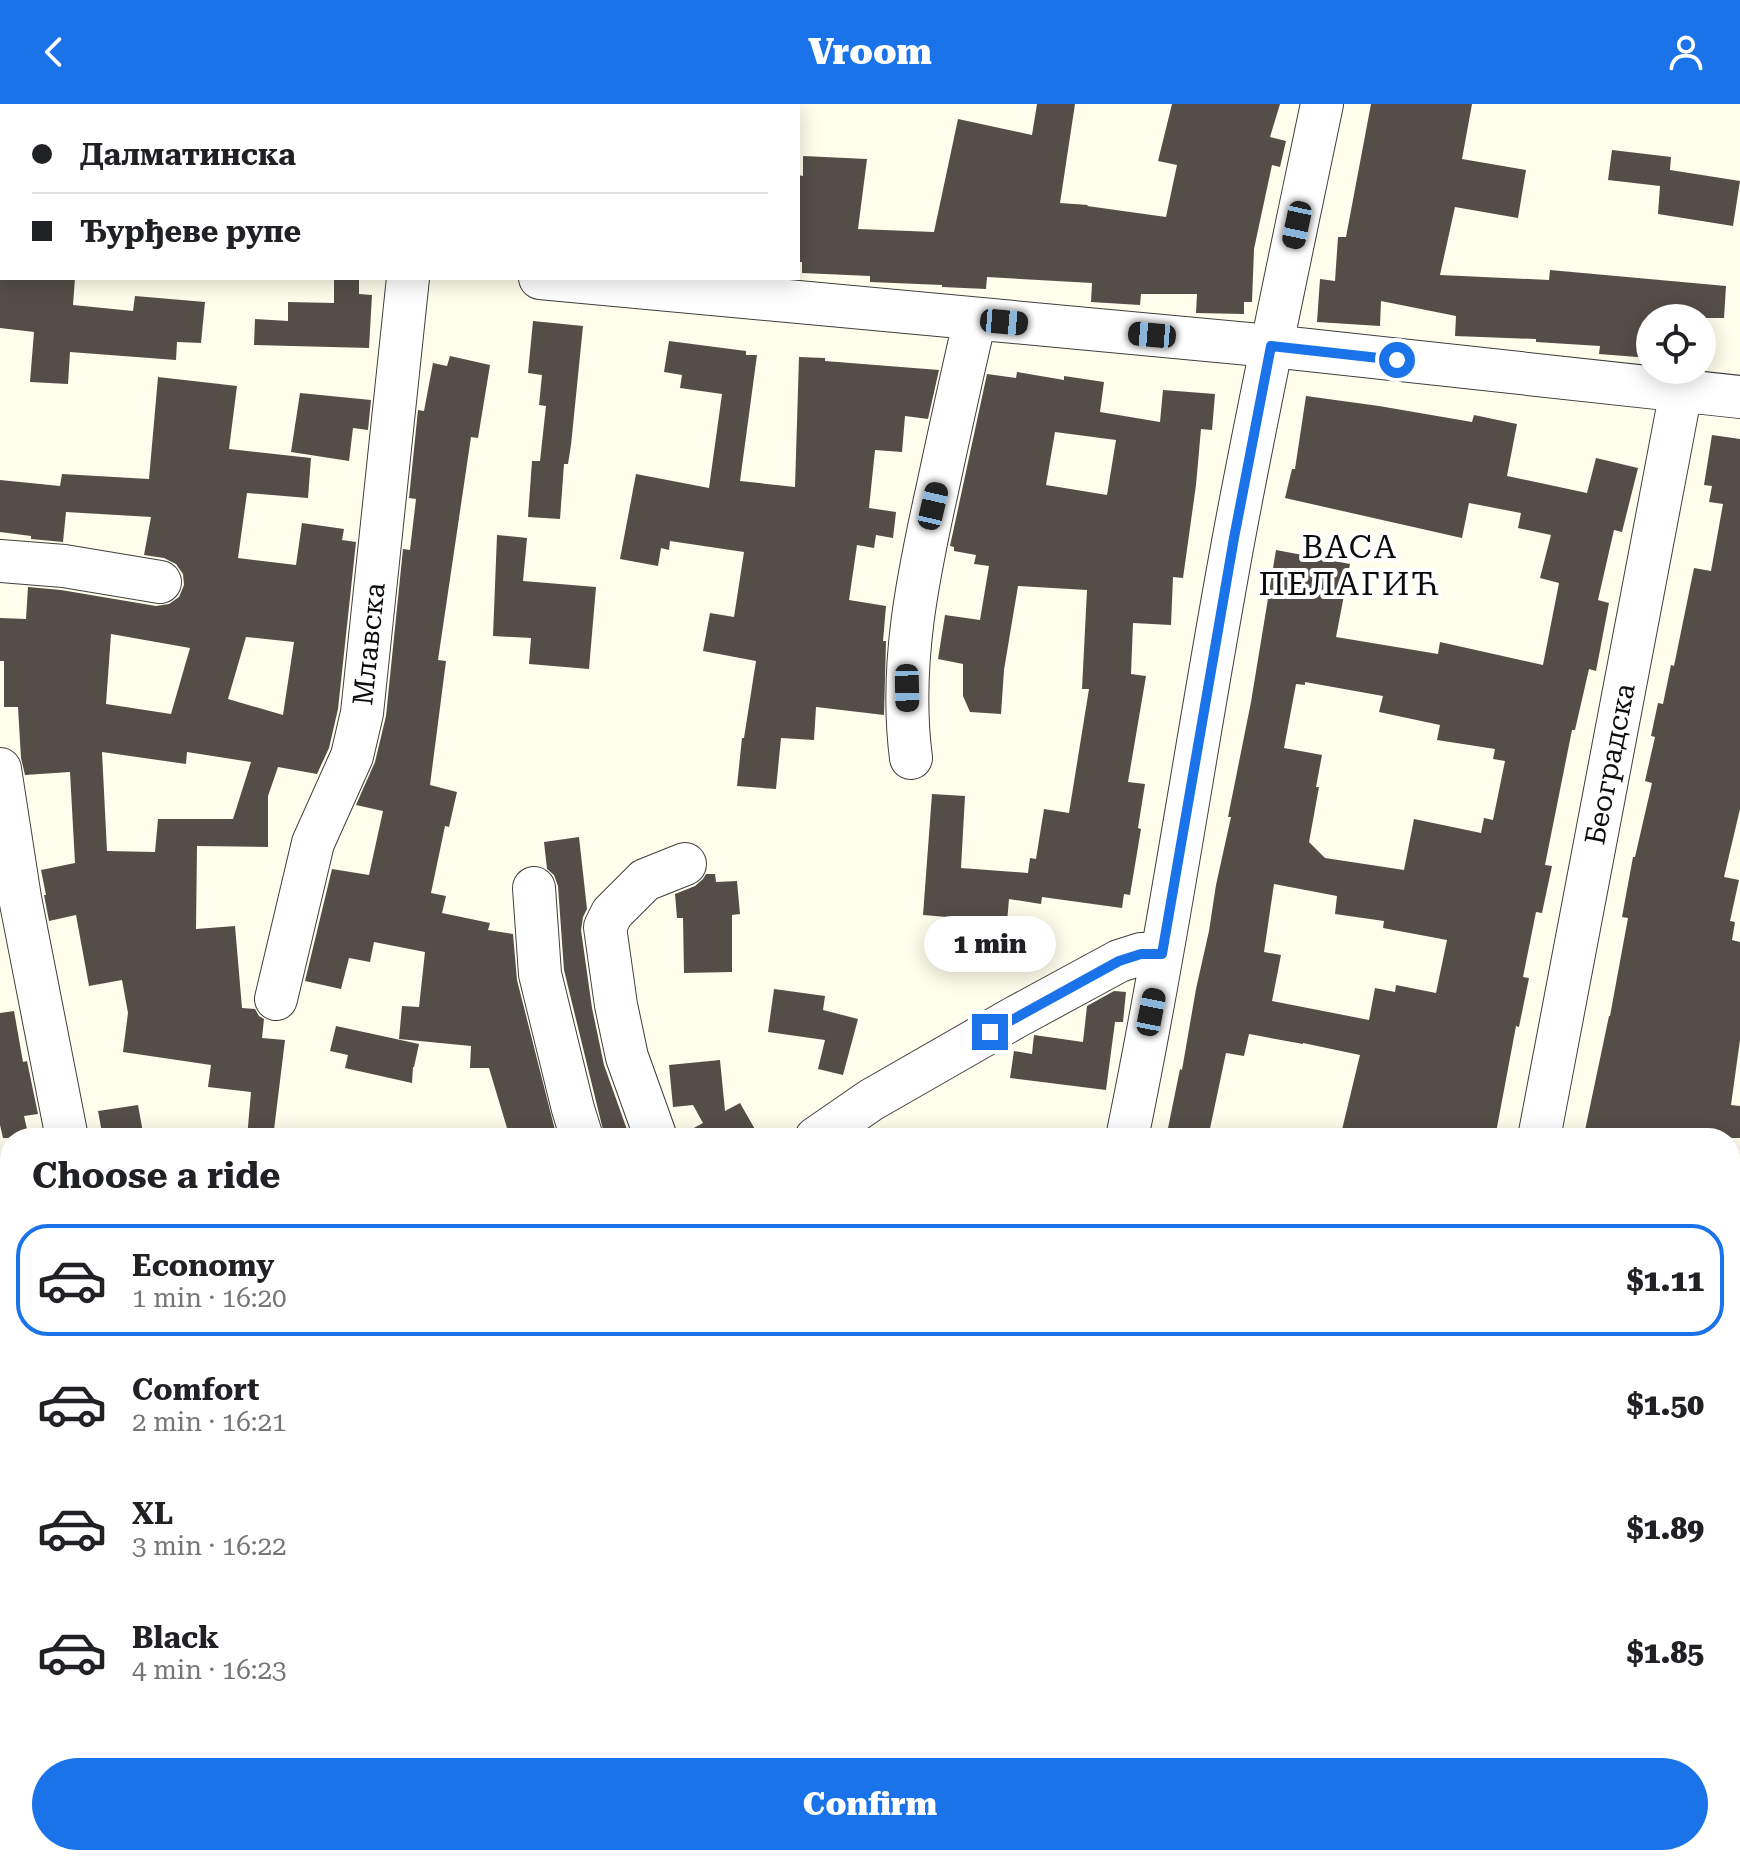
<!DOCTYPE html>
<meta charset="utf-8">
<style>
:root{--surface:#fff;--page:#f2f2f2;--text:#202124;--muted:#757577;--line:#e0e0e0;--accent:#1a73e8}
body{margin:0;font-family:"Roboto Serif",serif;background:var(--page);color:var(--text);height:100vh;display:flex;flex-direction:column;font-size:30px;white-space:nowrap}
*{box-sizing:border-box;margin:0}
p{font-size:26px;color:var(--muted)}
.icon{flex:none;width:44px;height:44px;fill:none;stroke:currentColor;stroke-width:2;stroke-linecap:round;stroke-linejoin:round}
.map{position:relative;flex:1;overflow:hidden}
.sheet{position:absolute;left:0px;top:1024px;width:1740px;height:738px;display:flex;flex-direction:column;background:var(--surface);border-radius:32px 32px 0 0;box-shadow:0 4px 20px #0003}
.sheet>*{flex:none}
.hud{position:absolute;left:0px;top:0px;width:800px;height:176px;box-shadow:0 4px 20px #0003;display:grid;align-content:center;height:176px;padding:0 32px;background:var(--surface)}
.fabs{position:absolute;left:1636px;top:200px;display:grid;gap:16px}
.fabs a{display:grid;place-items:center;width:80px;height:80px;border-radius:50%;background:var(--surface);box-shadow:0 4px 20px #0003;font-size:40px}
.end{position:absolute;width:36px;height:36px;margin:-18px;border:10px solid #1a73e8;background:#fff;box-shadow:0 0 0 4px #fff}
.from{border-radius:50%}
.bubble{position:absolute;height:56px;border-radius:28px;background:var(--surface);box-shadow:0 4px 20px #0003;font-size:26px;font-weight:800;line-height:56px;text-align:center}
.car{position:absolute;width:24px;height:48px;margin:-24px -12px;border-radius:10px;box-shadow:0 0 6px 2px #0007;background:linear-gradient(#222 24%,#8ab4d8 0 40%,#222 0 76%,#8ab4d8 0 86%,#222 0)}
.hud b{display:flex;align-items:center;gap:28px;height:76px;font-size:30px}
.hud b+b{border-top:2px solid var(--line)}
.hud i{width:20px;height:20px;background:var(--text)}
ul{padding:0;list-style:none}
li{display:flex;align-items:center;gap:24px;height:112px;margin:0 16px 12px;padding:0 16px;border:4px solid transparent;border-radius:32px}
li div{flex:1}
li b{display:block;font-size:30px}
li em{font-style:normal;font-weight:800}
li.selected{border-color:var(--accent)}
li>.icon{width:72px;height:72px;stroke-width:1.5}
h2{padding:0 32px;font-size:36px;line-height:96px}
.button{display:flex;gap:16px;margin-top:auto;padding:16px 32px}
.button a{flex:1;height:92px;border-radius:48px;background:var(--accent);color:#fff;font-size:32px;font-weight:800;line-height:92px;text-align:center}
header{display:flex;justify-content:space-between;align-items:center;height:104px;padding:0 32px;background:var(--accent);color:#fff;font-size:36px;font-weight:800}
.map>svg:first-child{display:block}
.pitch{fill:#dff2c5}
.building{fill:#554e48;fill-rule:evenodd}
.lines{fill:none;stroke-linecap:round;stroke-linejoin:round}
.minor-casing{stroke:#3f3f3f;stroke-width:44}
.minor{stroke:#fff;stroke-width:42}
.route{stroke:#1a73e8;stroke-width:10}
.labels{text-anchor:middle;dominant-baseline:central;stroke-width:8;stroke-linejoin:round;paint-order:stroke}
.street-label{font-size:28px;fill:#0c0c0c;stroke:#fff}
.quarter-label{font-size:32px;letter-spacing:2px;fill:#0c0c0c;stroke:#fff}
</style>
<header><svg class="icon" aria-label="back" viewBox="0 0 24 24"><path d="M15 5l-7 7 7 7"/></svg>Vroom<svg class="icon" aria-label="person" viewBox="0 0 24 24"><circle cx="12" cy="8" r="4"/><path d="M4 21q1-7 8-7t8 7"/></svg></header>
<div class="map">
<svg width="1740" height="1761" viewBox="0 0 1740 1761">
<rect width="100%" height="100%" fill="#fffdeb"/>
<!-- pitch -->
<path class="pitch" d="M0 0H425V2H2V88H0Z"/>
<!-- building -->
<path class="building" d="M1037 0H1075L1060 99 1088 101 1087 102 1166 113 1177 61 1158 57 1172 0H1280L1270 33 1286 37 1280 63 1272 61 1254 145 1252 198H1244V210L1196 209 1197 190H1141L1140 201 1091 198 1092 179 987 173 986 185 942 183V181L870 178V172L802 169V158H798V71L803 72V52L867 55 858 125 934 128 958 15 1032 31Z
M1371 0H1472L1462 55 1526 66 1518 114 1455 103 1440 171 1549 176 1550 166 1726 182 1724 214H1650V254L1599 250 1600 242 1536 238V235L1455 232 1456 212 1381 197 1380 222 1317 218 1320 175 1335 177 1338 133H1346Z
M1612 46 1671 53 1670 66 1740 77 1733 122 1658 110 1660 82 1608 76Z
M0 174H75L73 201 133 207 135 192 205 198 201 239 177 238 176 256 70 248 68 280 30 278 34 228 0 224Z
M334 174H359V190L372 191 369 244 254 241 255 215 288 217V198L334 199Z
M533 217 583 222 571 341 568 360H564L560 415 528 413 532 357H540L546 302 539 301 542 271 528 269Z
M669 237 746 247V251H757L740 377 795 383 799 253 825 254V257L939 266 928 315 905 312 902 348 875 346 869 404 896 408 893 434 876 431 874 444 857 441 849 496 886 502 883 537H886L884 611 816 603 814 636 781 634 776 685 737 682 742 634H744L756 557 703 547 710 509 734 513 744 448 670 437 669 446 661 444 658 462 620 455 636 370 709 384 722 290 680 284 682 271 664 268Z
M450 252 490 261 478 334 471 333 438 556 446 557 430 681 457 688 449 723 445 722 431 789 446 792 442 809 490 819 488 826 513 830 517 876 557 1034H510L489 964H470L471 942 399 935 402 902 419 903 425 848 374 838 370 858 349 854 341 885 305 877 332 765 369 771 383 707 356 701 375 658 386 612 403 445 410 446 416 395 409 394 418 306 424 307 433 259 447 262Z
M1017 268 1064 276V272L1104 278 1100 308 1160 318 1163 286 1215 290 1212 326 1201 325 1196 381 1183 474 1173 473 1171 521 1133 519 1131 570 1146 572 1128 678 1145 680 1138 724 1141 725 1130 791 1124 790 1122 804 1042 793 1041 800 1009 795 1007 818 987 817 986 825 946 822 947 813 923 811 932 690 965 692 961 764 1028 769 1030 754 1036 755 1044 705 1069 709 1089 585H1082L1087 486 1018 482 1004 566 1001 610 970 608 963 592V560L938 555 945 511 980 516 989 462 974 460 976 451 954 447V443L950 442 987 270 1016 274ZM1055 328 1116 336 1107 391 1046 381Z
M158 273 237 282 229 345 311 354 308 394 247 389 238 454 296 461 302 419 344 425 342 436 356 438 338 605 329 644 317 670 278 663 268 692V743L197 742 196 825 235 822 242 904 255 905 259 912 264 915 262 934 285 936 273 1034H247L251 988 208 983 211 961 123 948 128 909 122 876 89 882 76 811 49 817 44 791H46L41 766 75 759 70 668 25 671 21 654 18 603H4V557H0V514L26 515 28 483 61 486 156 502 169 500 179 493 184 481 183 470 176 460 164 454 144 451 151 413 66 408 63 438 31 435V432L0 428V376L60 382 62 370 149 375ZM111 530 190 544 171 610 106 600ZM246 533 294 538 283 611 228 595ZM102 648 186 660 187 648 251 658 233 715H158L155 748 107 747Z
M300 289 371 296 368 326 353 324 349 357 291 348Z
M1306 292 1379 302 1472 318 1474 311 1517 320 1507 372 1587 389 1596 354 1638 364 1622 428 1614 426 1598 496 1609 499 1596 567 1589 565 1575 626H1572L1545 761 1552 762 1542 809 1536 808 1523 873 1529 874 1519 923 1516 922 1495 1034H1340L1360 951 1303 939V940L1249 930 1244 952 1226 949 1208 1034H1166L1180 965 1182 966 1196 885 1209 827 1216 781 1231 713H1228L1251 598 1276 446 1350 460 1336 533 1438 550 1440 538 1543 561 1559 479 1540 474 1551 431 1518 424 1521 409 1469 399 1462 434 1285 394 1292 365H1295ZM1305 578 1383 592 1379 608 1440 621 1437 636 1495 645 1493 655 1505 657 1493 716 1484 714 1481 729 1414 715 1404 766 1325 754 1309 738 1319 683H1316L1322 651 1284 644 1296 580 1305 581ZM1274 780 1337 792 1335 810 1384 817 1383 824 1447 836 1436 889 1396 881 1395 888 1375 884 1369 916 1272 897 1281 851 1264 848Z
M1712 331 1740 335V705L1724 773 1739 776 1730 817 1735 818 1732 836 1740 838V936L1731 1001 1740 1002V1034H1660L1612 1025 1610 1034H1599L1584 1031 1609 912H1610L1628 814 1622 813 1633 753H1635L1652 679 1645 677 1655 633 1651 632 1658 599 1663 600 1671 561 1674 562 1694 464 1711 467 1723 400 1709 398 1712 382 1704 381Z
M497 431 527 434 523 477 596 483 589 565 529 560 531 534 493 532Z
M579 733 587 805 583 813 581 826 592 904 604 961 630 1034H605L564 866 558 782 554 771 547 765 544 738Z
M706 770H715L716 778 737 777 740 810 732 811V868L684 869 683 814H677L675 790 695 782 703 775Z
M774 885 825 892 823 906 858 915 843 971 818 965 825 936 768 928Z
M1114 887 1126 888 1123 918H1115L1106 986 1010 974 1014 947 1032 950 1034 931 1083 938 1087 902Z
M14 907 23 958 27 957 38 1010 24 1012 29 1034H3L0 1021V909Z
M336 922 419 940 414 963H413L412 979 345 964 348 951 330 947Z
M720 956 725 1007 740 999 760 1034H679V1032L703 1019 693 1001 673 1003 669 961Z
M138 1001 144 1034H103L98 1007Z"/>
<g class="lines">
<!-- minor casing -->
<g class="minor-casing">
<path id="minor" d="M460 2 461 0
M0 126H2
M540 174 1271 242 1740 293
M0 457 64 462 160 478
M911 654C899 562 918 472 938 382 950 326 962 271 975 215
M0 665 20 794 67 1034
M534 784 540 870 573 1005 582 1034
M276 895 313 739 352 652 362 609 408 174
M656 1034 627 953 616 901 605 823 612 809 645 776 685 760
M816 1034 871 996 1014 914 1119 857 1141 850H1162
M1127 1034C1168 835 1197 633 1234 433 1261 288 1292 144 1322 0
M1539 1034 1681 287
M0 1447 10 1466
M163 1752 168 1761
M984 1761 985 1752
M1401 1761 1403 1752"/>
</g>
<!-- minor -->
<use href="#minor" class="minor"/>
</g>
<g class="lines">
<!-- route -->
<path class="route" d="M990 928 1119 857 1141 850H1162L1234 434 1271 242 1397 256"/>
</g>
<g class="labels">
<!-- street labels -->
<g class="street-label">
<text transform="translate(369 540) rotate(-84)">Млавска</text>
<text transform="translate(1610 660) rotate(-79)">Београдска</text>
</g>
<!-- quarter labels -->
<g class="quarter-label">
<text x="1350" y="443">ВАСА<tspan x="1350" dy="37">ПЕЛАГИЋ</tspan></text>
</g>
</g>
</svg>
<div class="fabs">
<a><svg class="icon" aria-label="locate" viewBox="0 0 24 24"><circle cx="12" cy="12" r="6"/><path d="M12 2v4M12 18v4M2 12h4M18 12h4"/></svg></a>
</div>
<i class="end from" style="left:1397px;top:256px"></i>
<i class="end" style="left:990px;top:928px"></i>
<div class="bubble" style="left:924px;top:812px;width:132px">1 min</div>
<i class="car" style="left:1297px;top:121px;rotate:192deg"></i>
<i class="car" style="left:1004px;top:218px;rotate:95deg"></i>
<i class="car" style="left:1152px;top:231px;rotate:275deg"></i>
<i class="car" style="left:933px;top:402px;rotate:13deg"></i>
<i class="car" style="left:907px;top:584px;rotate:179deg"></i>
<i class="car" style="left:1151px;top:908px;rotate:11deg"></i>
<div class="hud">
<b><i class="from"></i>Далматинска</b>
<b><i></i>Ђурђеве рупе</b>
</div>
<section class="sheet">
<h2>Choose a ride</h2>
<ul>
<li class="selected"><svg class="icon" aria-label="car" viewBox="0 0 24 24"><path d="M5 17H2v-5l4-1 3-4h7l3 4 3 1v5h-3M9 17h6M6 11h13"/><circle cx="7" cy="17" r="2"/><circle cx="17" cy="17" r="2"/></svg><div><b>Economy</b><p>1 min · 16:20</p></div><em>$1.11</em></li>
<li><svg class="icon" aria-label="car" viewBox="0 0 24 24"><path d="M5 17H2v-5l4-1 3-4h7l3 4 3 1v5h-3M9 17h6M6 11h13"/><circle cx="7" cy="17" r="2"/><circle cx="17" cy="17" r="2"/></svg><div><b>Comfort</b><p>2 min · 16:21</p></div><em>$1.50</em></li>
<li><svg class="icon" aria-label="car" viewBox="0 0 24 24"><path d="M5 17H2v-5l4-1 3-4h7l3 4 3 1v5h-3M9 17h6M6 11h13"/><circle cx="7" cy="17" r="2"/><circle cx="17" cy="17" r="2"/></svg><div><b>XL</b><p>3 min · 16:22</p></div><em>$1.89</em></li>
<li><svg class="icon" aria-label="car" viewBox="0 0 24 24"><path d="M5 17H2v-5l4-1 3-4h7l3 4 3 1v5h-3M9 17h6M6 11h13"/><circle cx="7" cy="17" r="2"/><circle cx="17" cy="17" r="2"/></svg><div><b>Black</b><p>4 min · 16:23</p></div><em>$1.85</em></li>
</ul>
<div class="button"><a>Confirm</a></div>
</section>
</div>
